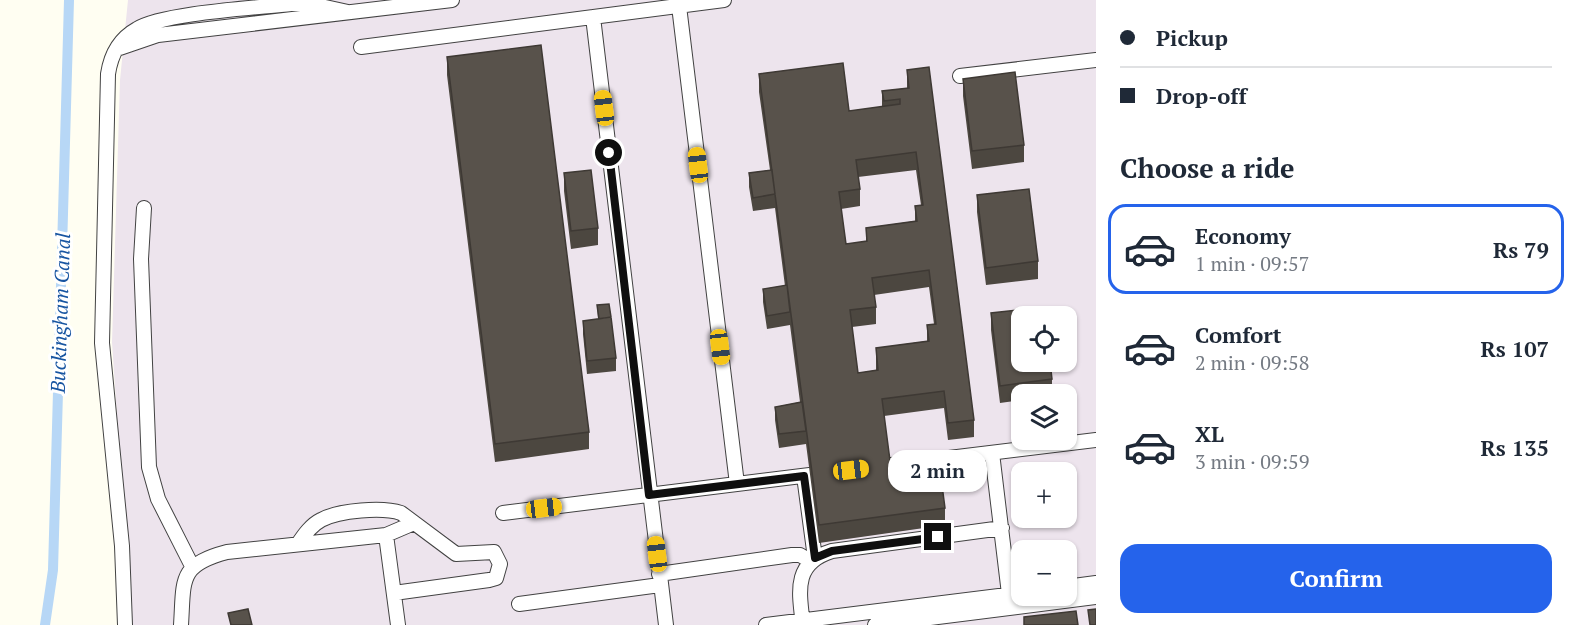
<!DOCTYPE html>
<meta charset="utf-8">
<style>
:root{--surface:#fff;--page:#f6f6f7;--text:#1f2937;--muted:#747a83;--line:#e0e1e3;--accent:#2563eb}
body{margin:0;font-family:"PT Serif",serif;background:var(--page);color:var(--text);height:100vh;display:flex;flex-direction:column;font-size:22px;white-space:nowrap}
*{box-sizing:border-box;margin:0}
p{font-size:20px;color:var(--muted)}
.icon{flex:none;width:33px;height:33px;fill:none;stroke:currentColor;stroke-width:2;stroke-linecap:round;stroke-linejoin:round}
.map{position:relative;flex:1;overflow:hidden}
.sheet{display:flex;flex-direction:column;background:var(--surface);width:480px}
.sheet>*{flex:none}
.hud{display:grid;align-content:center;height:132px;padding:0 24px;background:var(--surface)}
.controls{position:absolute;left:1011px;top:306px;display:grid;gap:12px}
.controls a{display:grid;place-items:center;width:66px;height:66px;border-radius:12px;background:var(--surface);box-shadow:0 2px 4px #0004;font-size:30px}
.end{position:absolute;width:27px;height:27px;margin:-14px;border:8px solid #0f0f0f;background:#fff;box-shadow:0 0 0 3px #fff}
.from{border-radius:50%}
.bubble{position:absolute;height:42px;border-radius:18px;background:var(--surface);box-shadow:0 2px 4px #0004;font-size:20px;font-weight:800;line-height:42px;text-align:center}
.car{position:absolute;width:18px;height:36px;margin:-18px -9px;border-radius:8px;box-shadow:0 0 4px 2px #0007;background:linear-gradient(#f5c518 24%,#345 0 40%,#f5c518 0 76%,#345 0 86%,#f5c518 0)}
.hud b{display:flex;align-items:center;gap:21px;height:57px;font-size:22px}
.hud b+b{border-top:2px solid var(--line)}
.hud i{width:15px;height:15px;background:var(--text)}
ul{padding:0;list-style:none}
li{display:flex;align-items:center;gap:18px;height:90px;margin:0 12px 9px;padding:0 12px;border:3px solid transparent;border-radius:18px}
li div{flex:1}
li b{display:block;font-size:22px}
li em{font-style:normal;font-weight:800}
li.selected{border-color:var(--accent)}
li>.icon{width:54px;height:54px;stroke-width:1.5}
h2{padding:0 24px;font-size:27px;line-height:72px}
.button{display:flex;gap:12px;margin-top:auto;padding:12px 24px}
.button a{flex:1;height:69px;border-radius:18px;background:var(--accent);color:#fff;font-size:24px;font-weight:800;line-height:69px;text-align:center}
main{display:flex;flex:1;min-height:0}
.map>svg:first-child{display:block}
.industrial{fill:#ede4ed;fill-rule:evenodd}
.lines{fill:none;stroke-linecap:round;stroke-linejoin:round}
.canal{stroke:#b7d7f6;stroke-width:10}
.minor-casing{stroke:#424242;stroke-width:16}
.minor{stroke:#fff;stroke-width:14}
.wall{fill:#4c4740;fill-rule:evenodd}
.building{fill:#58524b;stroke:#3e3934;stroke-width:1.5;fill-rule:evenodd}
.route{stroke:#0f0f0f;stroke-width:8}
.labels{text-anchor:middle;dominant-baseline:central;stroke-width:6;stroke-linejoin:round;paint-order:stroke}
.water-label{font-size:20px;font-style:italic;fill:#1855a1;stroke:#fff}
</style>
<main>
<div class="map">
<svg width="1096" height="625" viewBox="0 0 1096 625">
<rect width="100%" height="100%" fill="#fffef2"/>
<!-- industrial -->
<path class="industrial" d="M128 0H1096V625H131L112 342 120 80ZM1022 316H1066V362H1022ZM1022 394H1066V440H1022ZM1022 472H1066V518H1022ZM1022 550H1066V596H1022Z"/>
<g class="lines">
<!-- canal -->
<path class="canal" d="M45 625 53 570 69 0"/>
<!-- minor casing -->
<g class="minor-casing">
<path id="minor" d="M679 6 737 484
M593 17 666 625
M361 47 724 0
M120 48 158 35 452 0
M960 76 1096 60
M144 208 141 259 149 467 158 499 192 566
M992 453 1009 594
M875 467 1096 440
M804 476 815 558
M503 513 826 473
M386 535 398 625
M298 544C304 535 311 525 321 520 339 510 383 507 401 513L456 554 494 552 500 564 496 578 489 580 394 593
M659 574 792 555H800L810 561
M1066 587 1096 583
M519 604 660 585
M125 625 122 546 102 343 108 74C111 54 119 39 137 29 163 13 256 8 291 4H311L348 12
M181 625C184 580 178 565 227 552L386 535 414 523
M766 625 1022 593
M803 625C799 591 793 563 832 551L1002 528
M875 625 1096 597"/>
</g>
<!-- minor -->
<use href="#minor" class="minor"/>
</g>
<!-- wall -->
<path class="wall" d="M447 57 589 432V449L495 462 447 75Z
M907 70 974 420V437L948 440 944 408 884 416 892 476 945 508V525L819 543 806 444 779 448 775 420V407L800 402 790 325 767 329 763 302V289L785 286 775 208 753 211 749 187V173L770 170 759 92V74L849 111 882 107V91L907 88ZM916 170 921 205 915 206V221L866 228V242L846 244 841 209 860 206V189L858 177ZM929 287 934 324 927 325V341L876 348V370L858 373 852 327 876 324V307L874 295Z
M963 79 1024 145V162L972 169 963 96Z
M564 173 598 228V245L571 249 564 191Z
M977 195 1038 261V279L986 285 977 212Z
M597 305 616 358V371L587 374 583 334V321L598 319Z
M991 313 1052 379V394H1022V400L1000 403 991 330Z"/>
<!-- building -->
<path class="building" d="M541 45 589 432 495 444 447 57Z
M843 63 849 111 900 104V99L884 101 882 91 909 88 907 70 929 67 974 420 948 423 944 391 882 399 892 476 940 470 945 508 819 525 759 74ZM916 152 923 205 915 206 917 221 866 228 867 241 846 244 839 192 860 189 856 160ZM929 270 936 324 927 325 929 341 876 348 878 370 858 373 850 310 876 307 872 278Z
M1015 72 1024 145 972 151 963 79Z
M591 170 598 228 571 231 564 173Z
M772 170 775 194 753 198 749 173Z
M1029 189 1038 261 986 268 977 195Z
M787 285 790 312 767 316 763 289Z
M609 304 611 317 599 319 597 305Z
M1043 307 1044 316H1022V362H1050L1052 379 1000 386 991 313Z
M611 317 616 358 587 361 583 321Z
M802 402 806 431 779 434 775 407Z
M248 609 252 625H231L228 613Z
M1096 609V625H1090L1088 610Z
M1076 611 1078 625H1024V617Z"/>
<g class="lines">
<!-- route -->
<path class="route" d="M609 153 649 495 804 476 815 558 832 551 938 537"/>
</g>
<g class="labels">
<!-- water labels -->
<g class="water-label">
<text transform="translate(60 313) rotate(-88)">Buckingham Canal</text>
</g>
</g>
</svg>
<div class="controls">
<a><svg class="icon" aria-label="locate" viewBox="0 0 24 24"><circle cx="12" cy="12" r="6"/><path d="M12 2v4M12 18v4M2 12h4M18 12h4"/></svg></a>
<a><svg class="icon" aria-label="layers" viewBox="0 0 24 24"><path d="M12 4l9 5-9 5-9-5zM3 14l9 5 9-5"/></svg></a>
<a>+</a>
<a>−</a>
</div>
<i class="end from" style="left:609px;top:153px"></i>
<i class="end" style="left:938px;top:537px"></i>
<div class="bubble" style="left:888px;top:450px;width:99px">2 min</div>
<i class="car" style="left:604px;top:108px;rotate:353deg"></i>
<i class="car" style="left:698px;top:165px;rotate:353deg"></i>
<i class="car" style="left:720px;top:347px;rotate:173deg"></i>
<i class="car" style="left:851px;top:470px;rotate:83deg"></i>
<i class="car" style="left:544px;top:508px;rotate:83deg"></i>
<i class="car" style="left:657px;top:554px;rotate:353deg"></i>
</div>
<section class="sheet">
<div class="hud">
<b><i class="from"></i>Pickup</b>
<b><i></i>Drop-off</b>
</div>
<h2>Choose a ride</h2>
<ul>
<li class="selected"><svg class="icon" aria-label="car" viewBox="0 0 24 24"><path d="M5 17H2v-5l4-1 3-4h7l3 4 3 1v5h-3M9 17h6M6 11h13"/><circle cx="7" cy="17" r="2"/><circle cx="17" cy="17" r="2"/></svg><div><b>Economy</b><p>1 min · 09:57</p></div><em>Rs 79</em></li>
<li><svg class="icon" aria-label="car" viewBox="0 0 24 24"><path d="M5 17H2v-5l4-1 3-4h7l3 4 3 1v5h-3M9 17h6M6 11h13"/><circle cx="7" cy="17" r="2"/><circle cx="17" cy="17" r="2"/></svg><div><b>Comfort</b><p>2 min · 09:58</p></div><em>Rs 107</em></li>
<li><svg class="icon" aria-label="car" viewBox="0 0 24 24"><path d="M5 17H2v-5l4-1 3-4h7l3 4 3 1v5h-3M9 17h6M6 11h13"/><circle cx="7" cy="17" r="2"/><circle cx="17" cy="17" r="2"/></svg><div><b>XL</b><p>3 min · 09:59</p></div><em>Rs 135</em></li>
</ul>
<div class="button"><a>Confirm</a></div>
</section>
</main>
